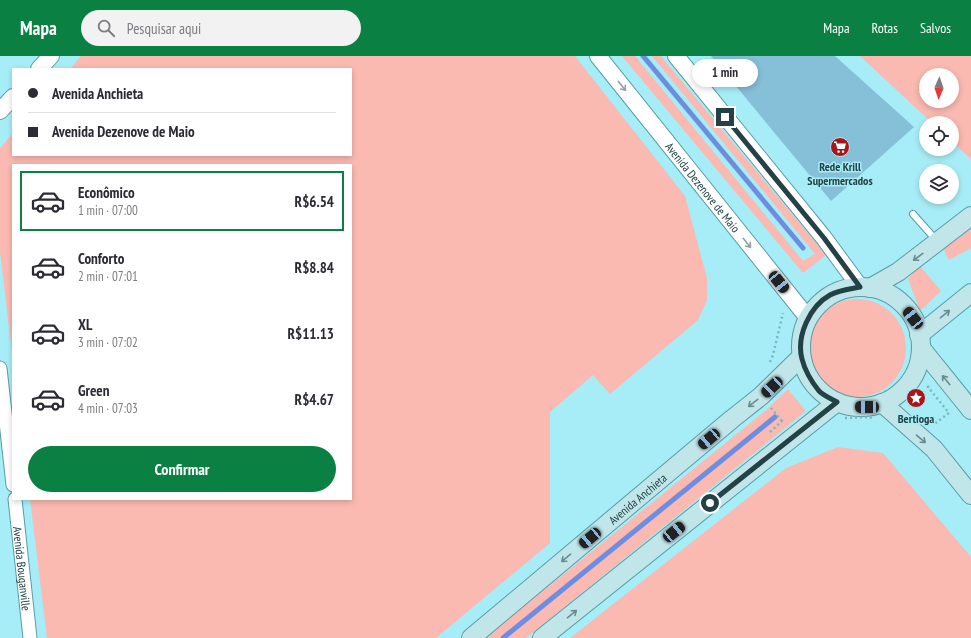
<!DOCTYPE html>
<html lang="pt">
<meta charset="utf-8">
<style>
:root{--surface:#fff;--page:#f2f2f3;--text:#2b2b33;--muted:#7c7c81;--line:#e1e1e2;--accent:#0b8043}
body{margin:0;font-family:"PT Sans Narrow",sans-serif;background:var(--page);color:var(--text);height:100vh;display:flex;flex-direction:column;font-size:15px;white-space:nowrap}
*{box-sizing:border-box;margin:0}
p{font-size:13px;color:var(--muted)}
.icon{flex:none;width:22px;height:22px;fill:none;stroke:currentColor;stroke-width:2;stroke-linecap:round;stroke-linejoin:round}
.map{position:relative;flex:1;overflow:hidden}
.side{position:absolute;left:12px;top:108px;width:340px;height:336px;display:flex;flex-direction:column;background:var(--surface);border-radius:0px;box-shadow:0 2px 6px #0003}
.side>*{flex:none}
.top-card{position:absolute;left:12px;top:12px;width:340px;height:88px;border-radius:0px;box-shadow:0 2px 6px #0003;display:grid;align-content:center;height:88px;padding:0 16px;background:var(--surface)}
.needle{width:26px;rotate:182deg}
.controls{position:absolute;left:919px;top:12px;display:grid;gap:8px}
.controls a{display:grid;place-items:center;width:40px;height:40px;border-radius:50%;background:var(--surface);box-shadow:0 2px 6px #0003;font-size:20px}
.end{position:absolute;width:18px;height:18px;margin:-9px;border:5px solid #244145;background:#fff;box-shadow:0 0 0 2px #fff}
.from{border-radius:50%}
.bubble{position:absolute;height:28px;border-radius:14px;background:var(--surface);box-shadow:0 2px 6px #0003;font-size:13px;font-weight:600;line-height:28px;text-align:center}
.car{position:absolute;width:12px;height:24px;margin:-12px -6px;border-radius:5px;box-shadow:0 0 3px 1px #0007;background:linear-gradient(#222 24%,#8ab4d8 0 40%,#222 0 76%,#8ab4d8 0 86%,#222 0)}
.top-card b{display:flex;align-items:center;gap:14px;height:38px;font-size:15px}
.top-card b+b{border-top:1px solid var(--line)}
.top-card i{width:10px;height:10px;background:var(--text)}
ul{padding:7px 0 0;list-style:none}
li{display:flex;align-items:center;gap:12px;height:60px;margin:0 8px 6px;padding:0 8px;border:2px solid transparent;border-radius:0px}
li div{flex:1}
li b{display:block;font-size:15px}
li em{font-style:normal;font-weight:600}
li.selected{border-color:var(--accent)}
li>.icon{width:36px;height:36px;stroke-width:1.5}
.primary-button{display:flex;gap:8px;margin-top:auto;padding:8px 16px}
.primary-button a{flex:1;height:46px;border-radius:24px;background:var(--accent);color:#fff;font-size:16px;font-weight:600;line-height:46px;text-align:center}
header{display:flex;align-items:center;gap:24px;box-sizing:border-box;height:56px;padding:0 20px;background:var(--accent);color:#fff}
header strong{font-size:19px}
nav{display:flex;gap:22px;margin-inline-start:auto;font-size:14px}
.search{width:280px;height:36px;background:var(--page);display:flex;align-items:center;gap:10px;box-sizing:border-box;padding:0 14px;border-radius:22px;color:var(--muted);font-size:15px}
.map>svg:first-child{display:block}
.green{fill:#fab9b1;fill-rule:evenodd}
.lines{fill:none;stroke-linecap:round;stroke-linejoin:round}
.stream{stroke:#6d8de2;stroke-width:5}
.building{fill:#85bfd8}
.service-casing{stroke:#589ca5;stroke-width:8}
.minor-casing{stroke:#589ca5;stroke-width:15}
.tertiary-casing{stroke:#589ca5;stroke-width:18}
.secondary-casing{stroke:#589ca5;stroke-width:20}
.path{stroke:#7cb5bd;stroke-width:2.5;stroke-dasharray:2 3;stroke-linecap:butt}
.service{stroke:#fff;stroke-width:6}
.minor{stroke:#fff;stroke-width:13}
.tertiary{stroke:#fff;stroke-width:16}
.secondary{stroke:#c0e6ea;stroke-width:18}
.oneway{stroke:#92a0a2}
.oneway2{stroke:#6a8b8f}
.route{stroke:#244145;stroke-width:5}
.labels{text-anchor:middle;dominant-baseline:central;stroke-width:3;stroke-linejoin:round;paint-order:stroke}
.poi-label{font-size:12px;font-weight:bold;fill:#244145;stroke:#a7edf7}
.street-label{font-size:12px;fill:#244145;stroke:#a7edf7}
</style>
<header>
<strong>Mapa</strong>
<div class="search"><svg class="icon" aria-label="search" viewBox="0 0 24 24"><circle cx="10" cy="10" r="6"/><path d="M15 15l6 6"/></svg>Pesquisar aqui</div>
<nav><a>Mapa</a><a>Rotas</a><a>Salvos</a></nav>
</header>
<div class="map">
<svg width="971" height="582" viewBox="0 0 971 582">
<rect width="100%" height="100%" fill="#a7edf7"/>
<!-- green -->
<path class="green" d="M81 0H575L685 140 707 222V244L698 264 610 338 593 319 550 356V487L436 582H47L30 443H351V109H13V304L0 196V92L13 77V99H351V13H70Z
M622 0H635L803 205 815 198 652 0H661L826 199 803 217Z
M860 0H971V103L952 86V67H932ZM926 19H952V45H926Z
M971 173V192L949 204 943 192Z
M920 210 941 235 920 255 908 223Z
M808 292a49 49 0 1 1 98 0a49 49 0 1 1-98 0Z
M788 333 806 355 526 582H485L765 355Z
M838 391 883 397 971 501V582H570L786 412Z"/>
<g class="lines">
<!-- stream -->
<path class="stream" d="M643 0 803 192
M503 582 775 361"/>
</g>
<!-- building -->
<path class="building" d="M711 0H835L914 71 831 145Z"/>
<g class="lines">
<!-- service casing -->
<g class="service-casing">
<path id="service" d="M913 158 936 184"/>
</g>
<!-- minor casing -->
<g class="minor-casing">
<g id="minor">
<path d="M0 312 13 429"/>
<path id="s1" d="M15 443 30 582"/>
</g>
</g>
<!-- tertiary casing -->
<g class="tertiary-casing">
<g id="tertiary">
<path id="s2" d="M598 0 808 262"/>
<path d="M676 0 824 182 860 231"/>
<path d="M39 13 51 0"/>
<path d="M0 55 13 41"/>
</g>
</g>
<!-- secondary casing -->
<g class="secondary-casing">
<g id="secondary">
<circle cx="861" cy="291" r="60"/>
<path d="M870 232 898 216 971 160"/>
<path d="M919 279 971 237"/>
<path d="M921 292 971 354"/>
<path d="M882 347 934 393 971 439"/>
<path id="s3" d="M471 582 732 363 761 340 801 301"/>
<path d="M542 582 837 346"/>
</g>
</g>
<!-- path -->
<path class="path" d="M770 306 773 299 783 257
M929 330 928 331 949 357 933 369
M771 352 782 365
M845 362 869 361 874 363
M770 376 782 365 784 367"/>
<!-- service -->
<use href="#service" class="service"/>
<!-- minor -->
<use href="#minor" class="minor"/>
<!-- tertiary -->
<use href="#tertiary" class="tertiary"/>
<!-- secondary -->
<use href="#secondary" class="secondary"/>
</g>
<!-- one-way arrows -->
<defs><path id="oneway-shaft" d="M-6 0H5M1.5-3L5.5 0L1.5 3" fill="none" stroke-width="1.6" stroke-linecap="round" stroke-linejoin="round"/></defs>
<g class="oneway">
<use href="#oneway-shaft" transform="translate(622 30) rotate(51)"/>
<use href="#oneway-shaft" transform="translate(747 187) rotate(51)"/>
</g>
<g class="oneway2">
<use href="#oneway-shaft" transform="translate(918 201) rotate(143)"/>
<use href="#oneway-shaft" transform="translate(945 258) rotate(-39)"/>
<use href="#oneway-shaft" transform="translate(946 324) rotate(-129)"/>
<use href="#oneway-shaft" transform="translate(753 347) rotate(142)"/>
<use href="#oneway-shaft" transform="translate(921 383) rotate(40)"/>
<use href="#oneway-shaft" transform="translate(566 502) rotate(140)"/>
<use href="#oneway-shaft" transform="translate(572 558) rotate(-39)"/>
</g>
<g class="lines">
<!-- route -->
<path class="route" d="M710 447 837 346C832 343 824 340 819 335 811 325 805 315 802 303 796 280 810 250 830 239 839 234 850 233 860 231L824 182 725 61"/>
</g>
<!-- icons -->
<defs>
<g id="supermarket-disc" transform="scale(1)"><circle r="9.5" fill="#a91519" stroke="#a7edf7"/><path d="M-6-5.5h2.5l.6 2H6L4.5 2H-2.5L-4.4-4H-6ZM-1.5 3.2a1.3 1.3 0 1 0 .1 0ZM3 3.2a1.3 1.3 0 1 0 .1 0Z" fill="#fff"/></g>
<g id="sight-disc" transform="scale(1)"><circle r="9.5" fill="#a91519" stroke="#a7edf7"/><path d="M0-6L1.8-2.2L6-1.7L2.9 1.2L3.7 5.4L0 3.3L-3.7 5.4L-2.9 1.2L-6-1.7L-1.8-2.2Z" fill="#fff"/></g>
</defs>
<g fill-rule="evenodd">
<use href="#supermarket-disc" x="840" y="91"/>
<use href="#sight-disc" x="916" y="342"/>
</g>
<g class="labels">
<!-- poi labels -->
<g class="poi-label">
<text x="840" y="110">Rede Krill<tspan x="840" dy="14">Supermercados</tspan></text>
<text x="916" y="362">Bertioga</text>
</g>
<!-- street labels -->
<g class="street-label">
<text stroke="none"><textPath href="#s2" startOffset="168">Avenida Dezenove de Maio</textPath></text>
<text stroke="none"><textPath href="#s3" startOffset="217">Avenida Anchieta</textPath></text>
<text stroke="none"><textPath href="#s1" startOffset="70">Avenida Bouganville</textPath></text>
</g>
</g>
</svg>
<div class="controls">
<a><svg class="needle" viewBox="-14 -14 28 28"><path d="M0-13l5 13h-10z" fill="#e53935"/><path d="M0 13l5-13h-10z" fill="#7c7c81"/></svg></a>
<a><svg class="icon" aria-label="locate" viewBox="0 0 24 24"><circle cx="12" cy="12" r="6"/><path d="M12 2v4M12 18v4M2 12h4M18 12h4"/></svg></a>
<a><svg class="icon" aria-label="layers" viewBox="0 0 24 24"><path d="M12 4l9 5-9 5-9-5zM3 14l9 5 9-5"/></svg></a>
</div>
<i class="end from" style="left:710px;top:447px"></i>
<i class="end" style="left:725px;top:61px"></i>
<div class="bubble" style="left:692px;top:3px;width:66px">1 min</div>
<i class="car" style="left:779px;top:226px;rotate:141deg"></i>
<i class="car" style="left:913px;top:262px;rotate:322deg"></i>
<i class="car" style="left:772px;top:331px;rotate:227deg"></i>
<i class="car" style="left:867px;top:351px;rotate:271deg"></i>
<i class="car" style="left:709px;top:383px;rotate:230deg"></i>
<i class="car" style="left:674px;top:476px;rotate:51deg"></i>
<i class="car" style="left:590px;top:482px;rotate:230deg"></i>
<div class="top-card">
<b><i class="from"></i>Avenida Anchieta</b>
<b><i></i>Avenida Dezenove de Maio</b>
</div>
<section class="side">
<ul>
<li class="selected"><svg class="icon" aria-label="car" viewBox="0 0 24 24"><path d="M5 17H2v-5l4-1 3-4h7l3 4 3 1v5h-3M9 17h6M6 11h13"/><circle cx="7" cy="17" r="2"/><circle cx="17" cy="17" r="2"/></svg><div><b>Econômico</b><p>1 min · 07:00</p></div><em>R$6.54</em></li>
<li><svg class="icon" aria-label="car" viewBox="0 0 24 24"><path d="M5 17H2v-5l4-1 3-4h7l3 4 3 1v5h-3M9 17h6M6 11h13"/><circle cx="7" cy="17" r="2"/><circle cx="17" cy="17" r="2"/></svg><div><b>Conforto</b><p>2 min · 07:01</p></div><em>R$8.84</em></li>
<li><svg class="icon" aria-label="car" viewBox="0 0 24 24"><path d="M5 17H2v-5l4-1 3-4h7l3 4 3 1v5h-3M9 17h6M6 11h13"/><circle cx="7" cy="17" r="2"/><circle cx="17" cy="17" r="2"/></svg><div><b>XL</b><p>3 min · 07:02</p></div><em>R$11.13</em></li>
<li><svg class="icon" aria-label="car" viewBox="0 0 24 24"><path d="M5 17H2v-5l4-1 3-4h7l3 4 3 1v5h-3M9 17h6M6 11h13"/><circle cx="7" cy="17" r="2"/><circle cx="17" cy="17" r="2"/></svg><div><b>Green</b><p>4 min · 07:03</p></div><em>R$4.67</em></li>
</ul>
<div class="primary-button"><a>Confirmar</a></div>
</section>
</div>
